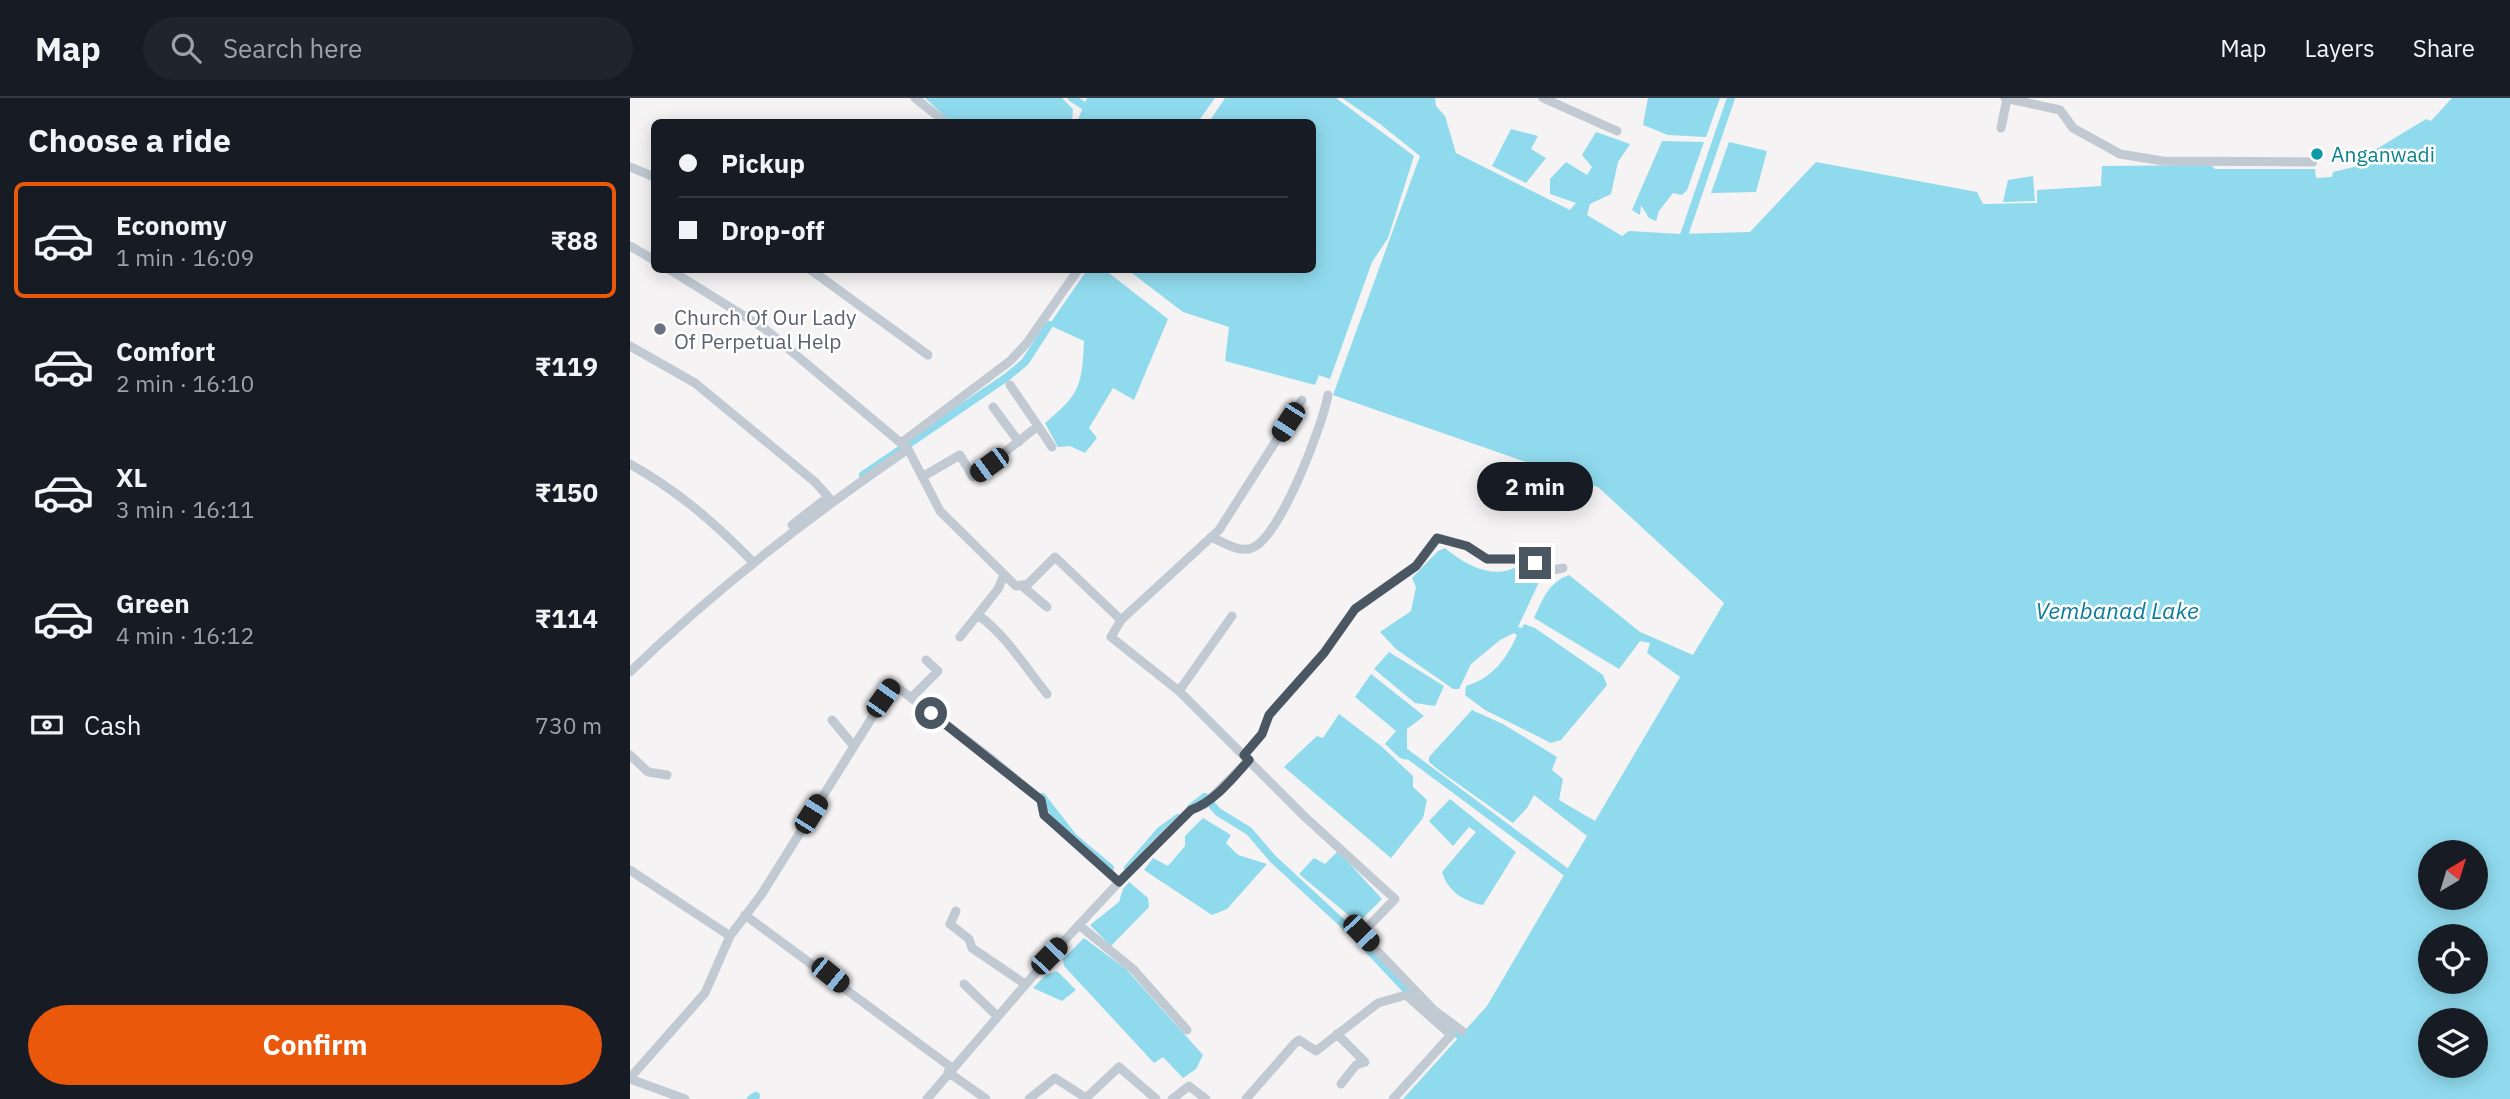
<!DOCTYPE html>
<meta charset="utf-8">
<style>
:root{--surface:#171b24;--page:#20242c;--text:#f1f3f6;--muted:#9ea1a6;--line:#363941;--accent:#ea580c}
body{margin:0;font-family:"IBM Plex Sans",sans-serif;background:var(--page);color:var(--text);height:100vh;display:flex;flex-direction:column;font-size:26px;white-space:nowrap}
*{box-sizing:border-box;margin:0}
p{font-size:23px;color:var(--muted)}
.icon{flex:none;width:38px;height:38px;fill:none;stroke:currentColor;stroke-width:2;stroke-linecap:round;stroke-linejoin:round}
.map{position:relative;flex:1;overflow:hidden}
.side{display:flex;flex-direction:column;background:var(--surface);width:630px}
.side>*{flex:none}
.top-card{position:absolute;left:21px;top:21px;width:665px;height:154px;border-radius:10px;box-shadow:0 4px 18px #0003;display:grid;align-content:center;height:154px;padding:0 28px;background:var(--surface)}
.needle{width:46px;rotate:38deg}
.controls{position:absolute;left:1788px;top:742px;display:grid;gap:14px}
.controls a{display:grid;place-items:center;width:70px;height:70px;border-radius:50%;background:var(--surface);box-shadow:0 4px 18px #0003;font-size:35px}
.end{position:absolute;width:32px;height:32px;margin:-16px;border:9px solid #4a5661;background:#fff;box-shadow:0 0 0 4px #fff}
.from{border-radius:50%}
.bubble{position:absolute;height:49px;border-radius:24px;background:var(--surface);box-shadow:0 4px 18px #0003;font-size:23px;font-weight:800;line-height:49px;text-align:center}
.car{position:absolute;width:21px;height:42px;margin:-21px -10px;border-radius:9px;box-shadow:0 0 5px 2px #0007;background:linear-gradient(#222 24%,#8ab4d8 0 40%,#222 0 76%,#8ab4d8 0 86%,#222 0)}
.top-card b{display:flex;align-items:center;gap:24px;height:66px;font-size:26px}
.top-card b+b{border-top:2px solid var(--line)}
.top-card i{width:18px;height:18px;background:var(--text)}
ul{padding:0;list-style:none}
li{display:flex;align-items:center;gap:21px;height:116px;margin:0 14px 10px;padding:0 14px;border:4px solid transparent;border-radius:10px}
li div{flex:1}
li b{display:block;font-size:26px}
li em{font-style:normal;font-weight:800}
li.on{border-color:var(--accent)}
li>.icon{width:63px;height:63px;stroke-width:1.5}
h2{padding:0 28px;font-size:32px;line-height:84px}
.pay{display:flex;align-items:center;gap:18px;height:77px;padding:0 28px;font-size:26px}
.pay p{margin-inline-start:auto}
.action{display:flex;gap:14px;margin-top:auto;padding:14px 28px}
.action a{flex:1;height:80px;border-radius:42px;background:var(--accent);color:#fff;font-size:28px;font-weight:800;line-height:80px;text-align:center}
header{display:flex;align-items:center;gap:42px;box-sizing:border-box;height:98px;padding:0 35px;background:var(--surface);border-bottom:2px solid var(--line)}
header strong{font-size:33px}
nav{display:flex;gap:38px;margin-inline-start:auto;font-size:24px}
.search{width:490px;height:63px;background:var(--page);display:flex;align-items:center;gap:18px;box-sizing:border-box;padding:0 24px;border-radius:38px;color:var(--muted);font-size:26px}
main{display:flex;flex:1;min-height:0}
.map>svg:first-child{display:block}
.water{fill:#90daee;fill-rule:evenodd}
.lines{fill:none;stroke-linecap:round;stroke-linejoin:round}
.canal{stroke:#90daee;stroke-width:8}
.street{stroke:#c1cad2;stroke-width:9}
.route{stroke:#4a5661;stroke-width:9}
.culture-dot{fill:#0f9aa8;stroke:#fff;stroke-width:2.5}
.worship-dot{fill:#6b7280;stroke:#fff;stroke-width:2.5}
.labels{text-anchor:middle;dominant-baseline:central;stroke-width:5;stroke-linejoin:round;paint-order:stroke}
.culture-label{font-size:21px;fill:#0d838f;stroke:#fff;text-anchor:start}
.worship-label{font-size:21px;fill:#5b616d;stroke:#fff;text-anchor:start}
.water-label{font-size:23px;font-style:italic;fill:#0c7c9b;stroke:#fff}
</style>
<header>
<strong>Map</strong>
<div class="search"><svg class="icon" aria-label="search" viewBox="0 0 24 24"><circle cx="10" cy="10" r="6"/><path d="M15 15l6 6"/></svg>Search here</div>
<nav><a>Map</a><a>Layers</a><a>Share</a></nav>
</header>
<main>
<section class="side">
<h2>Choose a ride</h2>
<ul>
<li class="on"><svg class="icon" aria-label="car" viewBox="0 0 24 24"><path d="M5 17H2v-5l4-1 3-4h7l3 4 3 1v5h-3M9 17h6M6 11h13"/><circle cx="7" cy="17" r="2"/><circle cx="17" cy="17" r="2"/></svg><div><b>Economy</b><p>1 min · 16:09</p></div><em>₹88</em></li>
<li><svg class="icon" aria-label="car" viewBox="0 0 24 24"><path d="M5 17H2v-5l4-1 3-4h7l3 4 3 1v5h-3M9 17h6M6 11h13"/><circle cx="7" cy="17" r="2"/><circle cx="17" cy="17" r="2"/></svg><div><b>Comfort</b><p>2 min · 16:10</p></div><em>₹119</em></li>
<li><svg class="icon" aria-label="car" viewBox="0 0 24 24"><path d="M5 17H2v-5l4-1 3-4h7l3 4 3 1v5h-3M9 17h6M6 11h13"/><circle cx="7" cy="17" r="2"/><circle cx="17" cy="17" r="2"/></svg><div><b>XL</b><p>3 min · 16:11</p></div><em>₹150</em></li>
<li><svg class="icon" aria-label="car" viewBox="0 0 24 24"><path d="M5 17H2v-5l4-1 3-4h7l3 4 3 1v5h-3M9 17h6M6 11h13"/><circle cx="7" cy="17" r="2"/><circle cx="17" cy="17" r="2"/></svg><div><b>Green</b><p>4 min · 16:12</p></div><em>₹114</em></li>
</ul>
<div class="pay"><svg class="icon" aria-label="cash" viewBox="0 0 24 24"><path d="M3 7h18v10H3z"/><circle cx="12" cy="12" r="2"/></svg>Cash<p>730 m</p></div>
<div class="action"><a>Confirm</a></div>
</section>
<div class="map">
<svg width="1880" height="1001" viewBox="0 0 1880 1001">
<rect width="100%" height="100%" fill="#f5f3f3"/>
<!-- water -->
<path class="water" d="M295 0H432L443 11 442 24H321Z
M457 0H585L568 24H447Z
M595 0H706L784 58 758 140 742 164 700 281 689 277 685 287 595 263 599 229 553 214 498 172H682V24H579Z
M712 0H805L806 8 815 18 826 55 940 112 946 105 920 96V81L936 64 957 77 962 69 952 57 966 34 1000 46 988 64 981 96 960 106 957 117 992 138 999 133 1050 136 1120 134 1186 64 1347 94 1353 106 1407 105V92L1471 88 1472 68 1581 67 1585 71H1685L1686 80 1702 79 1703 74 1736 66 1735 58 1796 21 1801 23 1822 0H1880V1001H773L857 908 957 738 904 697 897 710 883 725 810 673 799 664V659L842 612 873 626 927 659 922 672 933 681 929 702 965 723 1050 579 1017 555 1020 545 1010 543 989 571 904 520C913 501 918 485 939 477L1010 534 1063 557 1094 505 968 389 703 297 790 58 750 26ZM1801 754H1846V800H1801ZM1801 838H1846V884H1801ZM1801 922H1846V968H1801Z
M1018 0H1090L1076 39 1038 37 1013 27Z
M881 31 908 38 901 51 916 60 896 85 862 68Z
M1032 43 1074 44 1057 92 1052 97 1043 95 1029 113 1026 123 1019 120 1011 107 1010 117 1002 112Z
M1099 44 1137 53 1126 94 1081 95Z
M1403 78 1405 103 1373 104 1378 82Z
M457 172H475L538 221 504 302 483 290 459 330 467 340 455 355 440 348 428 349 415 325C450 296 452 288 454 243L419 227Z
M815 450C834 466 862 482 886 469L909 484 888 529 892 530 894 526 905 530 973 577 977 587 931 642 921 645 855 612 835 597 836 588C861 581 877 561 887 537L884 535 870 542 841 566 829 591H823L766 551 750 534 781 513 786 489 782 480 808 453Z
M759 554 814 588 805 608 785 605 744 571Z
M741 576 794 618 777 631V662L770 660 755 646 766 633 725 599Z
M709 616 751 648 783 678V689L797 702 793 720 761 760 654 669 687 638 693 640Z
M820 701 886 754 853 807C834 803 818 794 812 774L846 734 839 729 823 748 799 723Z
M573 720 601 737 596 745 608 757 637 766 597 811 582 817 514 772 523 760 538 768 555 748V738Z
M708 753 752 801 728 825 669 776 684 760 695 766Z
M499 784 518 800 519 809 481 848 460 827 489 804 493 791Z
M454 840 496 871 573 957 566 971 553 980 533 959 524 965 434 868 433 861Z
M427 873 446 892 432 903 403 890 416 877Z"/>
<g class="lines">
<!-- canal -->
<path class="canal" d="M442 0 456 9
M1051 146 1101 0
M233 377 377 279 395 264 419 227
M776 655 936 774
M412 699 443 739 480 770
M561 710 575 699 588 714 619 733 643 761 723 835 784 900
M498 770 530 733 548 720
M813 924 830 938
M121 1001 126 998"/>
<!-- street -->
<path class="street" d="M285 0 315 24
M913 0 987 33
M1375 0 1430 12 1443 30 1490 56 1533 63 1683 64
M1371 30 1377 1
M0 69 24 79
M0 148 24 162
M40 172 135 231 278 351 310 413 386 488 398 486 425 459 491 522
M181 172 298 257
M0 248 65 285 185 384 202 403
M380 287 408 328
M672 302 589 432 491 522 481 539 549 593 675 719 765 801 731 836 804 912 832 933
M363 309 389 344
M271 345 380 263 396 246 448 172
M0 366C48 393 85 425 123 464
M292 379 330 357 343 379 408 328 422 349
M162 427 198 399
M581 439C593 444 609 455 622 450 650 440 693 326 698 297
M391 487 417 509
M348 517C376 537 395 569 417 596
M330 539 368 491 374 477
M0 574C85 491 180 418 278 351
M549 593 602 518
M281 600 308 573 296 562
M202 622 223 647
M0 657 18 674 37 677
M614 657 632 636 639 617 694 555 725 511 786 468 808 440 837 448 857 461H890L918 473 933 470
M0 772 100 838
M489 784 534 737 561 712 575 706 619 662
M326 813 320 826 339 841 342 850 395 886
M115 817 322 970
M449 827 503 871 557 932
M334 886 367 918
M707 936 735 964 726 967 711 986
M318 974 356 1001
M0 980 75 895 100 838 131 797 263 586 359 659 411 702 414 717 489 784 420 858 297 1001
M0 981 55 1001
M399 1001 425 980 456 1000 489 969 526 1001
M542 1001 559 988 576 1001
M616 1001 665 945 669 942 686 953 748 905 776 897 821 937 763 1001"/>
</g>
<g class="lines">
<!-- route -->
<path class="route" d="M301 615 411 702 414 717 489 784 561 712C585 703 602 681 619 662L614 657 632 636 639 617 694 555 725 511 786 468 807 440 837 448 857 461H890L905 465"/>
</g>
<!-- markers -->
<circle class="culture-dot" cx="1687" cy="56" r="7"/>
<circle class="worship-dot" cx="30" cy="231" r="7"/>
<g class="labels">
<!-- culture labels -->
<g class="culture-label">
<text x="1701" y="56">Anganwadi</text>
</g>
<!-- worship labels -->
<g class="worship-label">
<text x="44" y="219">Church Of Our Lady<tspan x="44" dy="24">Of Perpetual Help</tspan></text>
</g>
<!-- water labels -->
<g class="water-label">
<text x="1487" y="512">Vembanad Lake</text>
</g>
</g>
</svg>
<div class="controls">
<a><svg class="needle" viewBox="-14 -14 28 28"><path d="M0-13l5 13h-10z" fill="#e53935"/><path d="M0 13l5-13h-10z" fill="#9ea1a6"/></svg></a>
<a><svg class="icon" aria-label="locate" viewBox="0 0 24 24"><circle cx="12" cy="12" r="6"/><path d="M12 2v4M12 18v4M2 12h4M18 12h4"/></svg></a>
<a><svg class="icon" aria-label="layers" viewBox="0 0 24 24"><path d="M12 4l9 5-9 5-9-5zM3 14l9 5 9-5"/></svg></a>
</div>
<i class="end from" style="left:301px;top:615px"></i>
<i class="end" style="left:905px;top:465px"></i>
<div class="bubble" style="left:847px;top:364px;width:116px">2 min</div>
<i class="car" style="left:658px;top:324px;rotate:213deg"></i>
<i class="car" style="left:359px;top:367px;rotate:234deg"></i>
<i class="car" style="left:253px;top:600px;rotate:35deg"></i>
<i class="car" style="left:181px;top:716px;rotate:32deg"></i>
<i class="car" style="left:731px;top:835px;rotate:136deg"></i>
<i class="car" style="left:419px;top:858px;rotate:44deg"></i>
<i class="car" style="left:200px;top:877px;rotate:129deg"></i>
<div class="top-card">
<b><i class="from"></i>Pickup</b>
<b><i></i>Drop-off</b>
</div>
</div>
</main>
